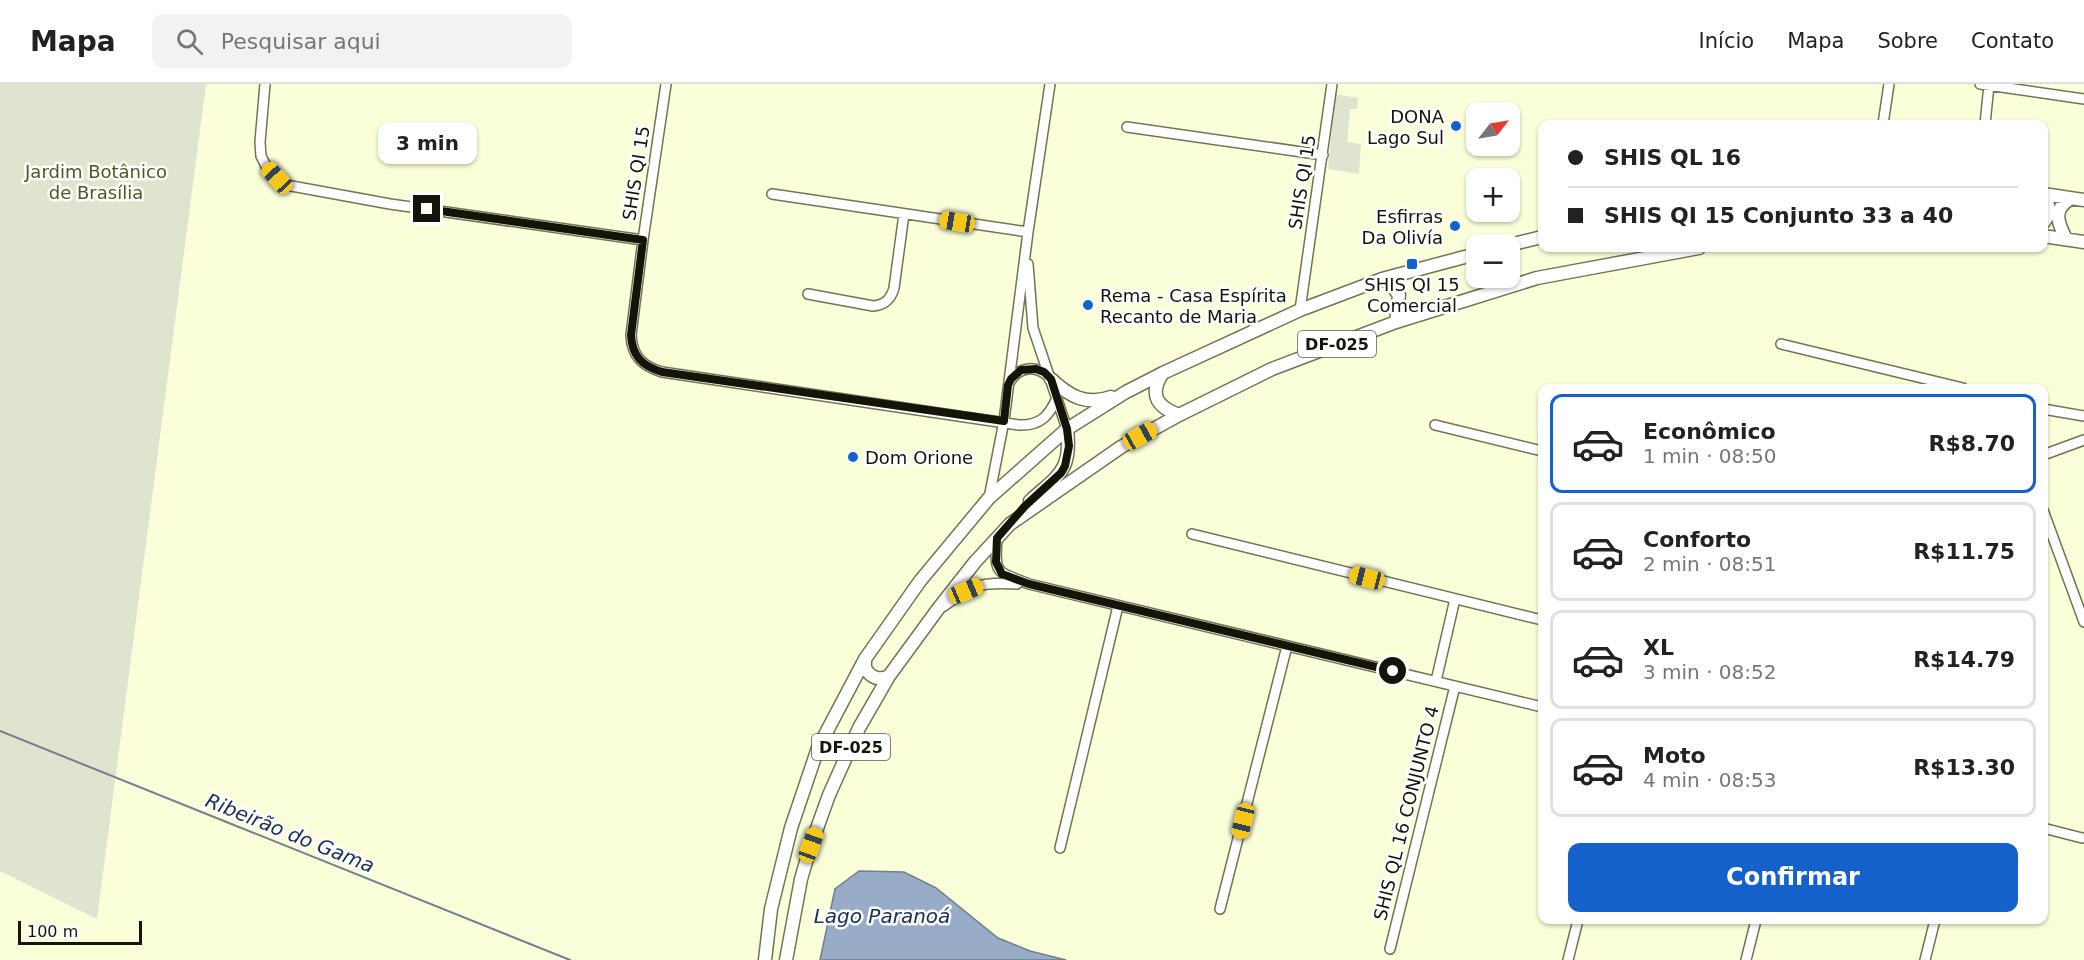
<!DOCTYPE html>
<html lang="pt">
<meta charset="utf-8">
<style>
:root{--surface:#fff;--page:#f2f2f2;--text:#222;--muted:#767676;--line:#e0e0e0;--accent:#1461cc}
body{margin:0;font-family:"DejaVu Sans",sans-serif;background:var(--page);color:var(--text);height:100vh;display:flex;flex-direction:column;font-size:22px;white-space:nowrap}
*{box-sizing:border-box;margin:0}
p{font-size:20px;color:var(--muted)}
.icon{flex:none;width:33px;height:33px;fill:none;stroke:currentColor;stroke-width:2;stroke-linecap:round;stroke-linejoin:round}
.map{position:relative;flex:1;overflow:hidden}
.side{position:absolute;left:1538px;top:300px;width:510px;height:540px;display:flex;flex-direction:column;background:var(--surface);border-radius:12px;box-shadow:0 2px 4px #0004}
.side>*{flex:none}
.hud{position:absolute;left:1538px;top:36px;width:510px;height:132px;border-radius:12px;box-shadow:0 2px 4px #0004;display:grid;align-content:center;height:132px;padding:0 30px;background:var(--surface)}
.needle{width:39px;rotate:59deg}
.fabs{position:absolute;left:1466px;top:18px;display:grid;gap:12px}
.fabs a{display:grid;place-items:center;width:54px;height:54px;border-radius:12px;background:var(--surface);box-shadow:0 2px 4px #0004;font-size:30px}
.scale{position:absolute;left:18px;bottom:15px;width:124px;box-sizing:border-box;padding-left:6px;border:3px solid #141508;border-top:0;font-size:16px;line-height:21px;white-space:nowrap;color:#141508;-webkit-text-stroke:4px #fff;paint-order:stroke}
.end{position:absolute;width:27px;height:27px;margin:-14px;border:8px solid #141508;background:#fff;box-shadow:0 0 0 3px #fff}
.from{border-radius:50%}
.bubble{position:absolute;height:42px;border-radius:12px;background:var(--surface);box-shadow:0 2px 4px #0004;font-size:20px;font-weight:700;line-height:42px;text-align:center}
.car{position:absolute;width:18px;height:36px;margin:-18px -9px;border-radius:8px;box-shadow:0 0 4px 2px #0007;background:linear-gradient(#f5c518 24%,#345 0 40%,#f5c518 0 76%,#345 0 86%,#f5c518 0)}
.hud b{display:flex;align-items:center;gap:21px;height:57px;font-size:22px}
.hud b+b{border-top:2px solid var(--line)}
.hud i{width:15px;height:15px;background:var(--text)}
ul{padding:10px 0 0;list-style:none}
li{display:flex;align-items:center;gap:18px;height:99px;margin:0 12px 9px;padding:0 18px;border:3px solid var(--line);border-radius:12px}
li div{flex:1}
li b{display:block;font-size:22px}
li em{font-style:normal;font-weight:700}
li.on{border-color:var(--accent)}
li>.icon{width:54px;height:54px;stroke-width:1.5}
.cta{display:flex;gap:12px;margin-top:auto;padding:12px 30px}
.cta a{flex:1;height:69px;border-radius:12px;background:var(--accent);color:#fff;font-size:24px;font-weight:700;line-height:69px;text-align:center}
header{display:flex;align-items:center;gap:36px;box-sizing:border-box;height:84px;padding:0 30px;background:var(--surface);border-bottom:2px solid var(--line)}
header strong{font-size:28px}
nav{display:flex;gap:33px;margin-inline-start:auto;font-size:21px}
.search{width:420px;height:54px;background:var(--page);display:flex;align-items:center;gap:15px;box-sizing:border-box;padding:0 21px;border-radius:12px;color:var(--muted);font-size:22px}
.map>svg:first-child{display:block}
.green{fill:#e0e3ce}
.water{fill:#99acc7;stroke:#717f8e;stroke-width:1.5}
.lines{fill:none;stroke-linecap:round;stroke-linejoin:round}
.stream{stroke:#717f8e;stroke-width:2}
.minor-casing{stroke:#717554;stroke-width:12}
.major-casing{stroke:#717554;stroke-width:15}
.minor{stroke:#fff;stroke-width:9}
.major{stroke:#fff;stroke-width:12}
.route{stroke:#141508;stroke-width:8}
.poi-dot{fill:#1461cc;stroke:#fff;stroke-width:2}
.labels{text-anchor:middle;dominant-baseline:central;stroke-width:5;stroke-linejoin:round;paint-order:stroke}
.shield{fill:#fff;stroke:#5a5b52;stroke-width:1.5}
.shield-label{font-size:16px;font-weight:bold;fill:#141508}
.poi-label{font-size:18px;fill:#141508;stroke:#fff;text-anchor:end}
.park-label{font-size:18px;fill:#525621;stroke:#fff}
.street-label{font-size:18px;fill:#141508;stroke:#fff}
.water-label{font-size:20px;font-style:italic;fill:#172f55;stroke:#fff}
</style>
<header>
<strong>Mapa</strong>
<div class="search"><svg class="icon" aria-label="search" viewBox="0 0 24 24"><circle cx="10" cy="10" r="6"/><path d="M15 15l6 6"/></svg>Pesquisar aqui</div>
<nav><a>Início</a><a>Mapa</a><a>Sobre</a><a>Contato</a></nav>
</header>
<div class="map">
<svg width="2084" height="876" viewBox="0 0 2084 876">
<rect width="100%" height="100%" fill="#faffd9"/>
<!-- green -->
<path class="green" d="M0 0H206L97 835 0 787Z
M1335 10 1358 14 1357 25H1350L1347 58 1361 60 1359 90 1328 85Z"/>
<!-- water -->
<path class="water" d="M859 787 904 788 936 804 998 854 1030 867 1066 876H820L835 805Z"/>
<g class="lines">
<!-- stream -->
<path class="stream" d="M0 647 570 876"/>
<!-- minor casing -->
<g class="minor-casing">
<path id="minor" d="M265 0 260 58 261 72 266 82 286 101 390 120 643 156
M666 0 643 156 631 251C632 272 642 282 662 288L1019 341C1040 342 1049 332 1057 314
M1980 0 2084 15
M1883 40 1889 0
M1985 40 1989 1
M1127 43 1323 71
M772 110 1028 148
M1028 180 1033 244 1067 345
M808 210 873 222C885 221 891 215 894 204L904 130
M1300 226 1332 0
M1781 260 1963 304
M1009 299C1018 283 1035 280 1049 293
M2043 325 2084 332
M1435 341 1542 367
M2043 371 2084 356
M989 414 1004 337 1028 148 1050 0
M2043 426 2084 538
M1192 450 1542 536
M997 454C994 492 997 487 1029 500L1542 623
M944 522C975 500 979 498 1017 500
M1436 597 1455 515
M2043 744 2082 754
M1060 764 1118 522
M1220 825 1287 562
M1390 865 1455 602
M1568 876 1578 836
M1746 876 1756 836
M1925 876 1935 836"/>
</g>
<!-- major casing -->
<g class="major-casing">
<path id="major" d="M2043 110 2084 116
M2043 113C2051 121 2050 131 2043 139
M2043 152 2084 158
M2066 155C2058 139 2052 126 2070 115
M1509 161 1542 153
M1382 195 1390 199 1399 211 1396 238
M1162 290C1149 311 1157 323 1179 331
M1051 295C1069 312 1086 322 1111 313
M1030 417C1058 391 1072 388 1067 345
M865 575V584C871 594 879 597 889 592
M765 876 771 825 791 744 818 664 865 575 920 497 989 414 1067 345 1126 308 1163 289 1300 226 1382 195 1476 170
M786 876 801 795 811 761 829 711 859 644 889 592 938 525 975 478 1010 440 1121 363 1179 331 1272 285 1396 238 1537 194 1699 164"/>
</g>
<!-- minor -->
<use href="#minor" class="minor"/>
<!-- major -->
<use href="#major" class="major"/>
</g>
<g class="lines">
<!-- route -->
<path class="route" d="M427 125 643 156 631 251C632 272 642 282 662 288L1004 337 1008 301 1011 295 1021 286 1036 285 1044 288 1051 295 1067 345 1069 362 1065 382 1061 389 1025 422 997 454 996 478 1002 490 1029 500 1393 587"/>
</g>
<!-- markers -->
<g class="poi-dot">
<circle cx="1456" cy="42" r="6"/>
<circle cx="1455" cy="142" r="6"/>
<rect x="1406" y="174" width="12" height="12" rx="3"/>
<circle cx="1088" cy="221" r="6"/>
<circle cx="853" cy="373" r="6"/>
</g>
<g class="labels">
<!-- shield labels -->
<g class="shield">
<rect x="1298" y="247" width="78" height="26" rx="4.5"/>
<rect x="812" y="650" width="78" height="26" rx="4.5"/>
</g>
<g class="shield-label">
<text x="1337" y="260">DF-025</text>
<text x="851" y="663">DF-025</text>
</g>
<!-- poi labels -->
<g class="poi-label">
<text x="1444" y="32">DONA<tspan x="1444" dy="21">Lago Sul</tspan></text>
<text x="1443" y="132">Esfirras<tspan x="1443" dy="21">Da Olivía</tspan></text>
<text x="1412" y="200" text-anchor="middle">SHIS QI 15<tspan x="1412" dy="21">Comercial</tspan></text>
<text x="1100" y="211" text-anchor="start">Rema - Casa Espírita<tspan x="1100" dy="21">Recanto de Maria</tspan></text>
<text x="865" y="373" text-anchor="start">Dom Orione</text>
</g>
<!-- park labels -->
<g class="park-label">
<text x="96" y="87">Jardim Botânico<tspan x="96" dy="21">de Brasília</tspan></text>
</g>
<!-- street labels -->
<g class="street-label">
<text transform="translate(636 89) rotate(-81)">SHIS QI 15</text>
<text transform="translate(1302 98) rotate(-81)">SHIS QI 15</text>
<text transform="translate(1406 729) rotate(-76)">SHIS QL 16 CONJUNTO 4</text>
</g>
<!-- water labels -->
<g class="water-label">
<text transform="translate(290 749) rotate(22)">Ribeirão do Gama</text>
<text x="882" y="832">Lago Paranoá</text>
</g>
</g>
</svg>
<div class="fabs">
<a><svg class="needle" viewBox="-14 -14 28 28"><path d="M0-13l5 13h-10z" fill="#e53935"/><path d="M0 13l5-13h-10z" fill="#767676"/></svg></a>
<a>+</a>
<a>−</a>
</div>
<div class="scale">100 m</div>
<i class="end from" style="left:1393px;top:587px"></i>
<i class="end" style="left:427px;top:125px"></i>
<div class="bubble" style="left:378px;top:38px;width:99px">3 min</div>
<i class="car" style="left:277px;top:94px;rotate:317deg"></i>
<i class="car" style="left:957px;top:138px;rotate:279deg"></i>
<i class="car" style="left:1140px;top:352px;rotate:61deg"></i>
<i class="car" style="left:1367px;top:494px;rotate:284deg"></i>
<i class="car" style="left:966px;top:507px;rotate:67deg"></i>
<i class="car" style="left:1243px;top:737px;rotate:194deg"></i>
<i class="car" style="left:811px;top:761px;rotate:20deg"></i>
<div class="hud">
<b><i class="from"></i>SHIS QL 16</b>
<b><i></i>SHIS QI 15 Conjunto 33 a 40</b>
</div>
<section class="side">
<ul>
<li class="on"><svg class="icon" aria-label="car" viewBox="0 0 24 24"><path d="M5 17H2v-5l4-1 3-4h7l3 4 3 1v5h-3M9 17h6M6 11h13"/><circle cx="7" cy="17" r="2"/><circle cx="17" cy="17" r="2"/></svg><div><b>Econômico</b><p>1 min · 08:50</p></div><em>R$8.70</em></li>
<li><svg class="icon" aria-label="car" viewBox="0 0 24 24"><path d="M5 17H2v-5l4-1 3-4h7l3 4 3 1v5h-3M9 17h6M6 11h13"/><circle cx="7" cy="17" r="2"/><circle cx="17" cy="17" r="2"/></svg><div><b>Conforto</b><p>2 min · 08:51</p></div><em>R$11.75</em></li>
<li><svg class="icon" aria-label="car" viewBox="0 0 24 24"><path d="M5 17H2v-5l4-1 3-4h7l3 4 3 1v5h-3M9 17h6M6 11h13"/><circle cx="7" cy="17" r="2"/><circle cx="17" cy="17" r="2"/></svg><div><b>XL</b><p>3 min · 08:52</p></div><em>R$14.79</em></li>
<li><svg class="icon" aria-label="car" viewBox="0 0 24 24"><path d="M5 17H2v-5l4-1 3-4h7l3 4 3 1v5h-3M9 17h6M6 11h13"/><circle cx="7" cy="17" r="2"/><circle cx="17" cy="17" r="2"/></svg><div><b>Moto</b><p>4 min · 08:53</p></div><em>R$13.30</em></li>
</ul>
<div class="cta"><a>Confirmar</a></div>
</section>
</div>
